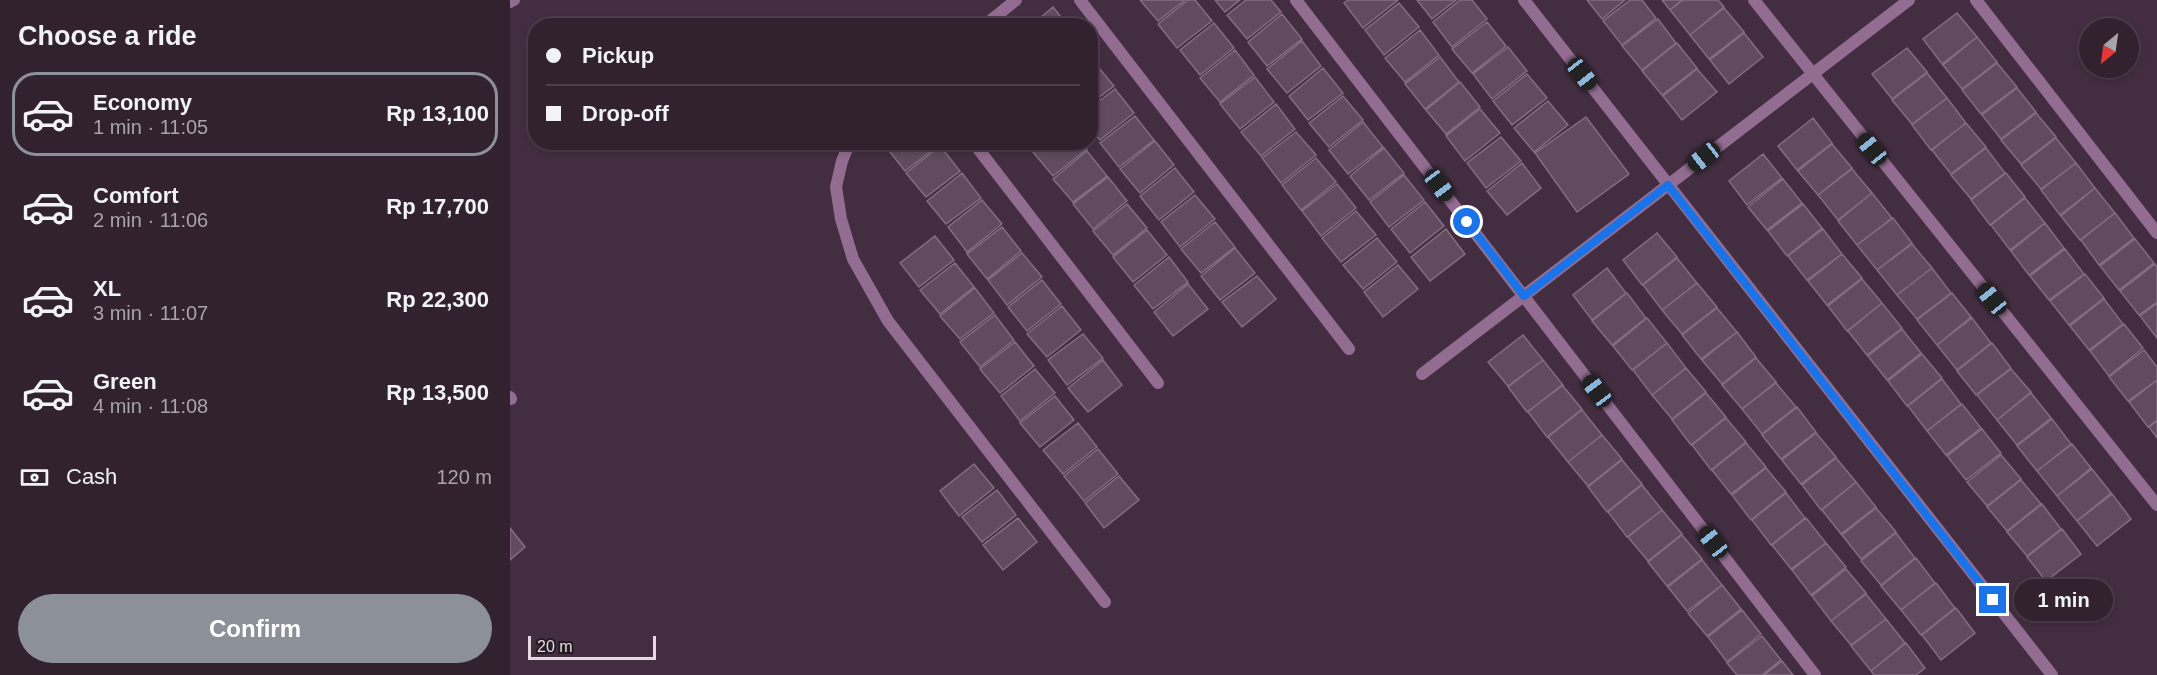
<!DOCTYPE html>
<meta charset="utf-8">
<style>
:root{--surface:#322230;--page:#3d2f3c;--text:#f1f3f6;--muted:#a8a4ab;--line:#4d3f4c;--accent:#8c9099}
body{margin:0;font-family:Helvetica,sans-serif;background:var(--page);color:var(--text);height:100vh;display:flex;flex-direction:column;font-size:22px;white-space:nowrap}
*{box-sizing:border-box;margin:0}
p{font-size:20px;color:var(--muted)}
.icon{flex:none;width:33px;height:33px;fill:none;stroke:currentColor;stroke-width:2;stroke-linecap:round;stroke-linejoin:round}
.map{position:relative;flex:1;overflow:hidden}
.drawer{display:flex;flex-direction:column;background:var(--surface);width:510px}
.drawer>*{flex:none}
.guide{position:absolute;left:18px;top:18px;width:570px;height:132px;border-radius:24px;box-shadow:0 3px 9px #0003,0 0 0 2px var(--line);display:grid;align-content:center;height:132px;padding:0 18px;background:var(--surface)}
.needle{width:39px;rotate:209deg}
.controls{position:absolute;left:1569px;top:18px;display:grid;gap:12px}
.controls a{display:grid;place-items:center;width:60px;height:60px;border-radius:50%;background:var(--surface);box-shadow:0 3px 9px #0003,0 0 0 2px var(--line);font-size:30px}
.scale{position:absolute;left:18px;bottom:15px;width:128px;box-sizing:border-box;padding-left:6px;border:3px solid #e6d9e4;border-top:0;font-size:16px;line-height:21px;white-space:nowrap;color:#e6d9e4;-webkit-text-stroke:4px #231a22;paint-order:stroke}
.end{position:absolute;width:27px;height:27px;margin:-14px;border:8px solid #1a73e8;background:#fff;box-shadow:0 0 0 3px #fff}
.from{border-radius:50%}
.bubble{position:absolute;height:42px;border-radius:21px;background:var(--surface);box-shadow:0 3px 9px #0003,0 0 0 2px var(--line);font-size:20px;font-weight:700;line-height:42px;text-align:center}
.car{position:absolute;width:18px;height:36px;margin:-18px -9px;border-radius:8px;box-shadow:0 0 4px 2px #0007;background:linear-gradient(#222 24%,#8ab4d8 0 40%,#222 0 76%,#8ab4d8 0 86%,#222 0)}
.guide b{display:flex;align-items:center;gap:21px;height:57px;font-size:22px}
.guide b+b{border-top:2px solid var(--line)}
.guide i{width:15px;height:15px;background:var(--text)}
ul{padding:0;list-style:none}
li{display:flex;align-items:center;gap:18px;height:84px;margin:0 12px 9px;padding:0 6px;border:3px solid transparent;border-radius:24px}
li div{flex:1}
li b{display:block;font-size:22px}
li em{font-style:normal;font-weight:700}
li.current{border-color:var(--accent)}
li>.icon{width:54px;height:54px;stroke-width:1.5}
h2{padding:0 18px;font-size:27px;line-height:72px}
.pay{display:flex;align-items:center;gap:15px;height:66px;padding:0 18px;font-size:22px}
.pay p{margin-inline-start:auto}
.button{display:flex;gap:12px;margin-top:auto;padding:12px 18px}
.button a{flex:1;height:69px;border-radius:36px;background:var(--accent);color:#fff;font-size:24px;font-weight:700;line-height:69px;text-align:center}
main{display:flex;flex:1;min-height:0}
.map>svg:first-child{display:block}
.building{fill:#614b5f;stroke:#846d82;stroke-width:1.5}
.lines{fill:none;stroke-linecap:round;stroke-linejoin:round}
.street{stroke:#936d91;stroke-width:12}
.route{stroke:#1a73e8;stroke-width:8}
</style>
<main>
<section class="drawer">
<h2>Choose a ride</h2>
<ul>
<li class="current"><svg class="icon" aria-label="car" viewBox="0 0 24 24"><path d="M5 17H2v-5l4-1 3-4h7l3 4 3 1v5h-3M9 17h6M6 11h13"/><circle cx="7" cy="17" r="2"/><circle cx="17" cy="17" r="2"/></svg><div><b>Economy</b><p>1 min · 11:05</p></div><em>Rp 13,100</em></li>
<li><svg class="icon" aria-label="car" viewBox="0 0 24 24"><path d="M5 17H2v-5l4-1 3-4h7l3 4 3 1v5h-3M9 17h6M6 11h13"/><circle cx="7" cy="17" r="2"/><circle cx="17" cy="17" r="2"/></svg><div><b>Comfort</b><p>2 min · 11:06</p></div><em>Rp 17,700</em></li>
<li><svg class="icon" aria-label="car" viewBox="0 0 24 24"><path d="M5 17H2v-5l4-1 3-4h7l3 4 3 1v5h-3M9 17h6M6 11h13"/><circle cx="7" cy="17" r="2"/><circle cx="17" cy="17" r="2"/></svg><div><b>XL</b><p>3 min · 11:07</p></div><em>Rp 22,300</em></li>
<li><svg class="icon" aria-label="car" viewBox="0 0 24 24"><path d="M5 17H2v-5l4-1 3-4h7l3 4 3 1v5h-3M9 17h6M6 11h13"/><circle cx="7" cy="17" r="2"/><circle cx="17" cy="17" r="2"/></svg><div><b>Green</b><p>4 min · 11:08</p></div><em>Rp 13,500</em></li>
</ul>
<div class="pay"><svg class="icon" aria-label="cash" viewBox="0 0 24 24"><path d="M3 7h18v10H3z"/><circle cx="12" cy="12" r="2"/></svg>Cash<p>120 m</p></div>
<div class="button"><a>Confirm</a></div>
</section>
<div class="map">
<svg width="1647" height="675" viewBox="0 0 1647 675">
<rect width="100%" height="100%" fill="#422e40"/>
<!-- building -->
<path class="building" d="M630 0H675L648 21Z
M678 0H685L702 21 667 48 648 24Z
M705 0H730L715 12Z
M736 0H761L771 12 737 39 717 15Z
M838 0H888L853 28 834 3Z
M907 0H946L922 19Z
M950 0H962L977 19 942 47 923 22Z
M1077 0H1115L1092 19Z
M1120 0H1132L1146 18 1112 45 1093 21Z
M1152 0H1172L1160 10Z
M1173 0H1208L1214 7 1180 35 1160 10Z
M889 3 909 27 874 55 855 30Z
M543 7 558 26H521Z
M1214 8 1234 32 1199 59 1180 35Z
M1447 13 1467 37 1432 64 1413 39Z
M772 14 792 39 757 66 738 42Z
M1148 19 1166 43 1132 70 1112 46Z
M977 22 996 46 962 73 942 49Z
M704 23 724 48 690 75 670 50Z
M910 30 929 55 895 82 875 58Z
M1234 33 1253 57 1219 84 1200 60Z
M1467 37 1487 62 1452 89 1433 65Z
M792 41 811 66 777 93 757 69Z
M1167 43 1187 68 1152 95 1132 71Z
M998 47 1017 71 982 99 963 74Z
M1397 48 1417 72 1382 99 1362 74Z
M725 50 744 75 710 102 690 78Z
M930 57 949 82 915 109 895 84Z
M584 62 604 86 580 104V64Z
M1487 63 1507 87 1471 114 1452 90Z
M813 68 833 93 798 120 779 96Z
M1187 69 1207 92 1172 120 1153 96Z
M1417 73 1437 98 1402 124 1382 100Z
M1017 74 1037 98 1002 125 983 101Z
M745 77 764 102 730 129 710 104Z
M950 82 970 107 936 134 916 110Z
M1507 88 1526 112 1491 139 1472 115Z
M605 89 624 113 590 140 580 129V108Z
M833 96 853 120 819 147 799 123Z
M1437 98 1456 123 1421 150 1402 125Z
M1038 101 1058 125 1024 152 1004 128Z
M766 104 785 129 751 156 731 132Z
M970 109 990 133 955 161 936 136Z
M1526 113 1546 137 1511 164 1491 140Z
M625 116 644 140 609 167 590 143Z
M1076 117 1119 174 1067 212 1025 153Z
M1303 118 1322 143 1287 170 1268 146Z
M853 122 873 147 838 174 819 150Z
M1456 123 1476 147 1441 174 1422 150Z
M786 132 806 155 771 183 752 158Z
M991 137 1011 161 976 188 957 163Z
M1546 138 1566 163 1531 189 1511 165Z
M645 141 664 165 630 193 610 169Z
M381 142H429L430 144 395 171 376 147Z
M534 142H572L577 149 543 176 523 152Z
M1322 144 1342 168 1308 195 1288 171Z
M430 146 450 171 416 197 396 173Z
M874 148 894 173 859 200 840 176Z
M1476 148 1495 173 1461 199 1441 175Z
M577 151 597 176 563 202 543 179Z
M1253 154 1272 178 1237 205 1219 181Z
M806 158 826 182 791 210 772 185Z
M1012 163 1031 188 997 215 977 191Z
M1566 163 1585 188 1550 215 1531 190Z
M665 168 684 192 649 220 630 196Z
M1342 169 1362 193 1328 220 1308 195Z
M452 173 471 198 436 224 417 201Z
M1496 173 1515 197 1480 225 1461 200Z
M894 175 914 200 879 227 860 202Z
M598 177 617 201 583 229 563 204Z
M1273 179 1292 203 1257 230 1238 207Z
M827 184 846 208 811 236 792 211Z
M1585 188 1605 213 1570 240 1551 216Z
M1362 193 1382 218 1347 245 1328 221Z
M685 195 705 219 670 247 651 222Z
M1515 198 1535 223 1500 250 1481 225Z
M472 200 492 224 457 252 438 227Z
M915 202 934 226 900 253 881 229Z
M617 204 637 228 603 255 583 231Z
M1293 204 1312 228 1277 256 1258 231Z
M846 211 866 235 831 262 812 238Z
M1605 213 1624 238 1589 265 1571 240Z
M1383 218 1402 243 1367 270 1347 245Z
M705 222 725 247 691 273 671 249Z
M1535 223 1554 248 1519 275 1501 251Z
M492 227 511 251 477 279 457 254Z
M936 229 955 254 920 281 901 257Z
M1313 229 1332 254 1297 280 1278 256Z
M637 230 657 255 623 282 603 257Z
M1147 233 1167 257 1132 285 1113 260Z
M425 236 444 260 409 287 390 263Z
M867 238 887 262 853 289 833 265Z
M1625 239 1644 263 1609 290 1590 266Z
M1402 244 1422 268 1387 295 1367 270Z
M725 248 745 273 710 300 691 276Z
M1555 249 1574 274 1539 300 1520 276Z
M512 253 532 277 497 305 478 280Z
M1332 254 1352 278 1317 305 1298 281Z
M659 257 678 282 643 309 624 285Z
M1167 258 1187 283 1152 310 1133 285Z
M445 263 464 287 430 314 410 290Z
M1645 264 1647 267V302L1629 315 1610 291Z
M888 265 908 289 873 317 854 292Z
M1097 268 1116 293 1082 320 1063 295Z
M1422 268 1441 293 1407 319 1387 295Z
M1575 274 1594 298 1559 325 1540 301Z
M747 276 766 299 732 327 712 302Z
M1352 279 1372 303 1337 331 1318 306Z
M532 280 551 304 517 331 498 307Z
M1187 283 1207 307 1172 334 1152 310Z
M678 284 698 309 663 336 644 312Z
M465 288 484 313 450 339 430 316Z
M1117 293 1136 318 1102 345 1082 321Z
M1442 293 1461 317 1427 345 1407 320Z
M1594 299 1613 324 1579 350 1560 326Z
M1372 303 1392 328 1357 355 1338 331Z
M1647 303V338L1630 316Z
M552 306 571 330 537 357 517 334Z
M1207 308 1227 332 1191 359 1172 335Z
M485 315 504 340 470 367 450 342Z
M1137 318 1157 343 1122 370 1103 346Z
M1462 318 1481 343 1447 370 1427 345Z
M1614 324 1633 348 1599 376 1580 351Z
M1392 329 1411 353 1377 380 1358 356Z
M1227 332 1246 357 1212 384 1192 360Z
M573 334 593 358 557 385 538 360Z
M1013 335 1033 360 998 386 978 362Z
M505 342 524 366 490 393 470 369Z
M1157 343 1176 368 1142 395 1123 370Z
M1482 343 1501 368 1466 395 1447 371Z
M1634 350 1647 367V380L1618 401 1599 377Z
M1412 354 1432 378 1397 406 1378 381Z
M1246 358 1266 382 1232 409 1212 385Z
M593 360 612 385 578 412 558 388Z
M1033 360 1053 385 1017 412 998 387Z
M1176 368 1196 392 1162 419 1142 395Z
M525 369 545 393 510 421 491 396Z
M1501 369 1521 392 1487 420 1467 395Z
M1432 379 1451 404 1417 431 1398 406Z
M1647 380V420L1638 427 1619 402Z
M1266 383 1286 407 1252 434 1232 409Z
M1052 385 1072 409 1037 437 1018 412Z
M1196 393 1216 417 1181 445 1162 420Z
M1521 393 1541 418 1507 445 1487 420Z
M545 396 564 420 530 447 510 423Z
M1452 404 1471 428 1436 455 1417 431Z
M1287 407 1306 432 1271 459 1252 435Z
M1072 410 1092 435 1058 462 1038 437Z
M1216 418 1236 442 1201 470 1182 445Z
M1542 419 1561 444 1527 471 1507 446Z
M1647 421V438L1639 427Z
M568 423 587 447 553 474 533 450Z
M1472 429 1491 453 1456 480 1437 456Z
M1306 433 1326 457 1291 484 1272 460Z
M1092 435 1112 459 1078 486 1058 462Z
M1236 443 1256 467 1221 494 1202 470Z
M1562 444 1581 468 1547 496 1527 471Z
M588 449 608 474 574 501 554 476Z
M1491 455 1511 479 1477 506 1457 482Z
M1326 458 1346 482 1311 510 1292 485Z
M1112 460 1132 484 1097 512 1078 487Z
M464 464 484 488 449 516 430 491Z
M1256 468 1276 492 1241 520 1222 495Z
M1582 469 1601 493 1567 521 1547 496Z
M609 476 629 500 594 528 575 503Z
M1511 480 1531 504 1497 531 1477 507Z
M1346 482 1366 507 1331 534 1312 510Z
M1132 485 1152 510 1117 537 1098 512Z
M487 490 506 515 472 542 452 517Z
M1276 493 1295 518 1261 545 1242 520Z
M1602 494 1621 519 1587 546 1567 521Z
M1532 504 1551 529 1517 556 1497 532Z
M1366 508 1386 532 1351 559 1332 535Z
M1152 510 1172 534 1138 561 1118 537Z
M508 518 527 542 493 570 473 545Z
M1296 518 1316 543 1281 569 1262 545Z
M0 528 15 547 0 560Z
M1552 529 1571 554 1536 581 1517 557Z
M1386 533 1405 558 1371 585 1351 561Z
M1172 535 1192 559 1157 586 1138 562Z
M1316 543 1336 567 1301 595 1282 570Z
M1406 558 1425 583 1391 610 1371 586Z
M1192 560 1212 585 1177 611 1158 587Z
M1336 569 1356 593 1321 621 1302 596Z
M1426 583 1445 608 1411 635 1391 610Z
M1212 585 1231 609 1197 636 1178 613Z
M1356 594 1376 619 1341 645 1321 621Z
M1446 608 1465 633 1431 660 1412 635Z
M1232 610 1251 634 1217 662 1198 637Z
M1376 619 1395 643 1361 671 1341 646Z
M1252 636 1271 660 1252 675H1227L1217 663Z
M1396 643 1415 668 1406 675H1364L1361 671Z
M1272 661 1283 675H1254Z"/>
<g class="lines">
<!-- street -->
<path class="street" d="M570 0 839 349
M786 0 1305 675
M1014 0 1542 675
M1244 0 1647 505
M1466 0 1647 233
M0 2 4 0
M474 26 506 0
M340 142 332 161 326 187 331 219 343 259 378 321 595 602
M463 142 648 383
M912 374 1399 0
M0 397 1 399"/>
</g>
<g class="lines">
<!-- route -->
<path class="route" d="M957 222 1014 296 1158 185 1483 600"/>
</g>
</svg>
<div class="controls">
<a><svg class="needle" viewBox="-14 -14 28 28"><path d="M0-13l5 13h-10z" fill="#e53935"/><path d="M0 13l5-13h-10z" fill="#a8a4ab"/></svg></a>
</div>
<div class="scale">20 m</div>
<i class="end from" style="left:957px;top:222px"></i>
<i class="end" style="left:1483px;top:600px"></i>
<div class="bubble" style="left:1504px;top:579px;width:99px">1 min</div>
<i class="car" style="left:1072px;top:74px;rotate:142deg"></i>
<i class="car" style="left:1362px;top:149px;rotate:321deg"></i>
<i class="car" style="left:1194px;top:157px;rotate:232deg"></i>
<i class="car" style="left:929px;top:185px;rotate:143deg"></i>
<i class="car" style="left:1482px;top:299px;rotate:321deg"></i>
<i class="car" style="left:1087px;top:391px;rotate:323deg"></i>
<i class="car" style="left:1203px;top:542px;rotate:322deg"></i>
<div class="guide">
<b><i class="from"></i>Pickup</b>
<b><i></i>Drop-off</b>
</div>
</div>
</main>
